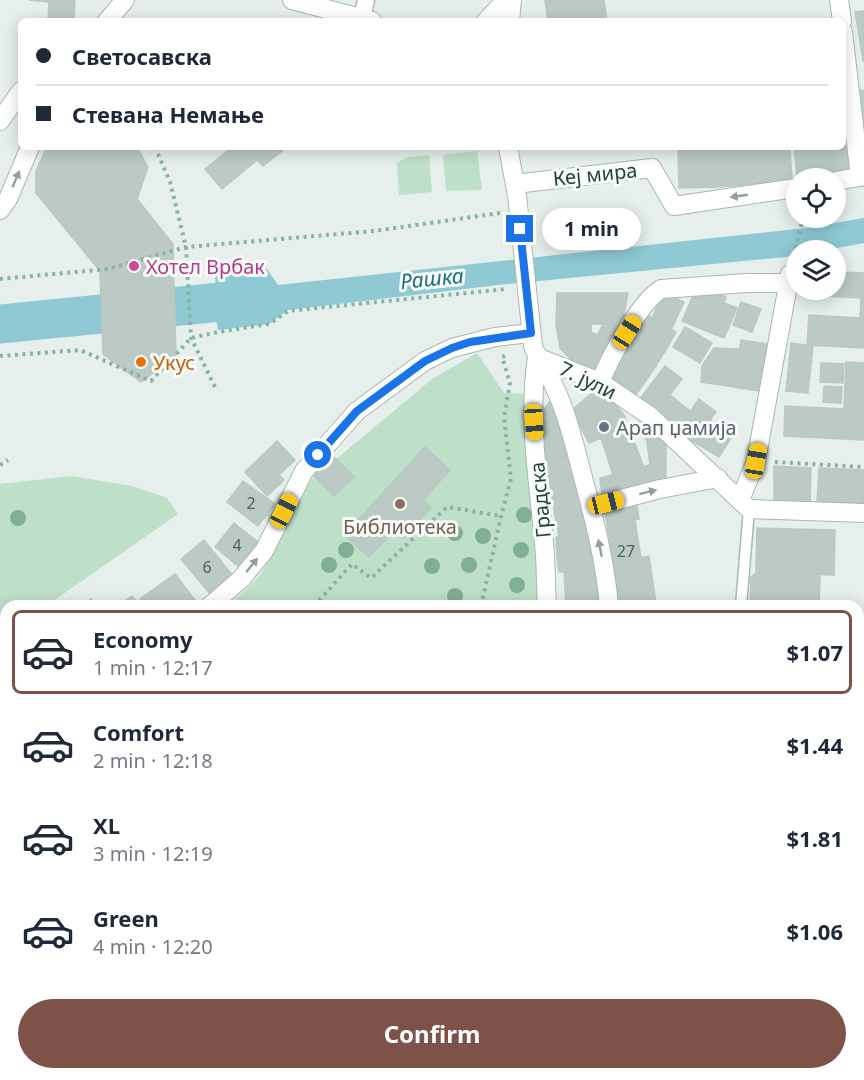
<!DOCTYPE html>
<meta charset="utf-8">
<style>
:root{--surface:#fff;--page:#f2f2f3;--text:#1f2937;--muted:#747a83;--line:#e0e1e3;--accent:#7f5249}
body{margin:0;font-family:"Noto Sans",sans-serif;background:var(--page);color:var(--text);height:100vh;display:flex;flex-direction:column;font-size:22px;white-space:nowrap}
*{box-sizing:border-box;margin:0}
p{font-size:20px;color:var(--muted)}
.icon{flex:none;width:33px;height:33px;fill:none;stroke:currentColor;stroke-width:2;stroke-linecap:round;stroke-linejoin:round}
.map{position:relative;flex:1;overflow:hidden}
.drawer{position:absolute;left:0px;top:600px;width:864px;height:480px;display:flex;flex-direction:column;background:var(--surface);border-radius:18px 18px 0 0;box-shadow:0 3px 15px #0003}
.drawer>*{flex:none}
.banner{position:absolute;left:18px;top:18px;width:828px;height:132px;border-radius:9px;box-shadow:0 3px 15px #0003;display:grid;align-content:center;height:132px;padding:0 18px;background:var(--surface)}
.tools{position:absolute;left:786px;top:168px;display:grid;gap:12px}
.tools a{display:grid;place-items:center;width:60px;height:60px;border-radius:50%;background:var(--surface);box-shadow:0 3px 15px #0003;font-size:30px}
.end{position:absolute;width:27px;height:27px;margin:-14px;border:8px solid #1a73e8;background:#fff;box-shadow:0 0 0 3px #fff}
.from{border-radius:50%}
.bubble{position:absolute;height:42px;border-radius:21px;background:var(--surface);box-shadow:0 3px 15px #0003;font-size:20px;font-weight:700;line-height:42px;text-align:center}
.car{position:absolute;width:18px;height:36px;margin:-18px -9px;border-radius:8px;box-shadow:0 0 4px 2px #0007;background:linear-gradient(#f5c518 24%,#345 0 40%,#f5c518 0 76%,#345 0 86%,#f5c518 0)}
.banner b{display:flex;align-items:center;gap:21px;height:57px;font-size:22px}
.banner b+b{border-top:2px solid var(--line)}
.banner i{width:15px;height:15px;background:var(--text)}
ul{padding:10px 0 0;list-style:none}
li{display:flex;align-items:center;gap:18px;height:84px;margin:0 12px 9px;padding:0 6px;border:3px solid transparent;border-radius:9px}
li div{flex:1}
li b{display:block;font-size:22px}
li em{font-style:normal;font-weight:700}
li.current{border-color:var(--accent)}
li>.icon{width:54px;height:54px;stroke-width:1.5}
.primary-button{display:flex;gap:12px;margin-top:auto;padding:12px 18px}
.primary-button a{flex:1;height:69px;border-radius:36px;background:var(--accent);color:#fff;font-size:24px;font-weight:700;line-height:69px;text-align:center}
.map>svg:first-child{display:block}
.green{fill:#bfe0c8}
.water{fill:#8ec9d4}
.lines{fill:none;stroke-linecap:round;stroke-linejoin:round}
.river{stroke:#8ec9d4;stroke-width:39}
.building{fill:#bbcac4;stroke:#b8c9c2;stroke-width:1.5}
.service-casing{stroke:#a8b8b2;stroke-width:13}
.pedestrian-casing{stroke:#a8b8b2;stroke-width:19}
.minor-casing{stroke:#a8b8b2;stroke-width:20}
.tertiary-casing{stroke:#a8b8b2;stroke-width:20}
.path{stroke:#86b3a5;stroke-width:4;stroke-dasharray:3 4.5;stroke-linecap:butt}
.service{stroke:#fff;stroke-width:10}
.pedestrian{stroke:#fff;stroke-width:16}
.minor{stroke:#fff;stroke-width:18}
.tertiary{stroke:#fff;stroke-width:18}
.tree{fill:#80af93}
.oneway{fill:#92a09c}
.route{stroke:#1a73e8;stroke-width:8}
.hotel-dot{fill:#d1479c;stroke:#f7fbf9;stroke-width:2}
.food-dot{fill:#e8710a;stroke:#f7fbf9;stroke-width:2}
.worship-dot{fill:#6b7280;stroke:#f7fbf9;stroke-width:2}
.education-dot{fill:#8d6e63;stroke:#f7fbf9;stroke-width:2}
.labels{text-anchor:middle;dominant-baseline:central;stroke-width:6;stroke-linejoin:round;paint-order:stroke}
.number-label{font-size:16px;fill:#4a645c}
.street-label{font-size:20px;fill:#24423a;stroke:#f7fbf9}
.hotel-label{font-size:20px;fill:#b23c85;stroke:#f7fbf9;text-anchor:start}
.food-label{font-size:20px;fill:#c56008;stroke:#f7fbf9;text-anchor:start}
.worship-label{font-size:20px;fill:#5b616d;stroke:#f7fbf9;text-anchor:start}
.education-label{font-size:20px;fill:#785e54;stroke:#f7fbf9}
.water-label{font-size:21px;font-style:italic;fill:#1c6f80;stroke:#f7fbf9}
</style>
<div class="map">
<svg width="864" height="1080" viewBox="0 0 864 1080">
<rect width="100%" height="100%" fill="#e6efeb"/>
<!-- green -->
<path class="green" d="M477 151 482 190 446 191 443 155Z
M429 155 432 192 399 195 397 163 407 157Z
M477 353 504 393 533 394 547 606H229L261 574 311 480 432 379Z
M71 476 132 486 167 498 178 514 46 606H6V729L0 734V484Z
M864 669V752L858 753V777V673Z
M6 784V883L0 886V786Z
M858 1010H864V1080H848L849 1074H858Z
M215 1074H403L361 1080H234Z
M754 1074H827V1080H722L731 1076Z"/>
<!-- water -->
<path class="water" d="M864 218V243L826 250H796V256L498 285 288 310 269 324 218 330 216 318 199 320 197 290 216 288 215 275 267 269 278 285 806 228Z
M91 299 95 330 0 338V309Z"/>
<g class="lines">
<!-- river -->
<path class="river" d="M0 324 251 299"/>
</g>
<!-- building -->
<path class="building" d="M29 0H75L74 21H48L49 2Z
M545 0H604L607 21H548Z
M864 11V34L859 35 855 12Z
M859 35H864V61H863Z
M864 90V145L855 91Z
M843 116H846L850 170 797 176 794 147H843Z
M47 147H137L148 167 137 199 173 244 176 356 141 382 103 354 100 271 36 193V171Z
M232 147H287L263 166 257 160 222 189 205 169Z
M678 147H719L720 187 679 188Z
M719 147H790L792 181 720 187Z
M836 272 864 273V348L807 345 809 315 860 318 861 298 809 295 810 290H836Z
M710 290 726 297 724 303 737 308 724 338 682 321 695 291 708 297Z
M664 292 684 302 671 330 652 318Z
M557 293H628L622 324H556Z
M741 302 761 309 752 332 733 325Z
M646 314 676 332 667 348 637 330Z
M556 324H591V332L575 364 560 348Z
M603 324H622L612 343 597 336Z
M685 327 712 343 700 363 673 347Z
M637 330 667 348 654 369 627 349Z
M591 332 616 345 602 372 575 364Z
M741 340 773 345 766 392 734 387Z
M791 343 813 346 808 393 786 391Z
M714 348 740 349 734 387 701 382 702 366Z
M627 349 654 369 635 396 607 376Z
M846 362 864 363V440L784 436 785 406 844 409Z
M821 363 844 364 843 383 820 382Z
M665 366 682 379 656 413 639 400Z
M600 386 624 415 643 465 613 475 601 438 589 443 572 410Z
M824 386 842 387 841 403 823 402Z
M670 395 690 411 677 430 656 413Z
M699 399 716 412 694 442 677 430Z
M549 402 558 406 564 424 544 429 543 412Z
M646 418 663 435 666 443V478L602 496 600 478 650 465 647 441 635 423Z
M710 420 733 435 719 457 694 442Z
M564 424 573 455 546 460 544 429Z
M277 441 295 460 279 475 284 480 267 496 245 472Z
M425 447 450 470 423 500 431 508 403 538 395 530 369 557 344 535Z
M329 452 354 477 334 496 310 472Z
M573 455 577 480 550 485 546 460Z
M774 466 811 468 810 504 774 503Z
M819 468 864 470V505L817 504Z
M582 479 591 513 555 516 550 485Z
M243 481 275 504 258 526 227 502Z
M636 499 639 519 607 524 603 504Z
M591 513V530L559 536 555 516Z
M635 520 638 540 610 544 607 524Z
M234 523 258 542 239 567 215 547Z
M757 528 835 530 834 575 756 573Z
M591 530 593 552 557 556 556 537Z
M204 540 233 576 211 595 181 559Z
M638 540 641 558 613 562 610 544Z
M593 552 596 569 559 572 557 556Z
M649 556 656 603 620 606 613 562Z
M596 569 599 602 566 605 564 572Z
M756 573 820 574 819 606H750L751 577Z
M175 574 198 604 195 606H146L140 599Z
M132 596 140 606H118Z
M91 599 96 606H80Z
M864 622V651H858V623Z
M858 829H864V936H858Z
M6 892V929H5L0 920V895Z
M6 1011V1033L0 1035V1014Z
M6 1039V1058L0 1060V1042Z
M7 1074H14L17 1080H0V1077Z
M14 1074H37L41 1080H17Z
M108 1074H151L146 1080H111L106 1076Z
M512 1074H567V1080H512Z
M567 1074H609V1080H567Z
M634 1075 686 1078V1080H634Z"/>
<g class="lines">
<!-- service casing -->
<g class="service-casing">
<path id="service" d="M741 606 749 509"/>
</g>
<!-- pedestrian casing -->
<g class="pedestrian-casing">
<path id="pedestrian" d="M362 18 366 0
M858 986H864"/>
</g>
<!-- minor casing -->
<g class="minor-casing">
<path id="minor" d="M839 0 842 21
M843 32 860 177
M836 181 864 176
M515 184 652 168 674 206 796 188
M537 357 600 382 650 416 749 509 864 513
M600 382C611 356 638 304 661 289L747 283H789
M740 500 756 461 790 274
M591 507 660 489 718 478
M210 606 241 579 264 551 304 471 357 411 425 361 452 348 495 337 531 333
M0 777 6 774
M0 973 6 985
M0 1065 6 1063"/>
</g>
<!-- tertiary casing -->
<g class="tertiary-casing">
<path id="tertiary" d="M292 0 372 21
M107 21 125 0
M486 21 506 0
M510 21 512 0
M0 121 21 91
M508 147 517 196 533 346C538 360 548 372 554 386 566 411 573 439 580 466 592 511 605 558 609 606
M0 210 8 199 30 147
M537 357C527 423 540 489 545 555 546 572 546 589 547 606
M215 1074 234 1080
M78 1080 83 1074
M361 1080 403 1074
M615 1080V1074"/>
</g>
<!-- path -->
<path class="path" d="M155 147 170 182 186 247 191 338 216 389
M794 256 803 218
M0 279 108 269 186 247 374 231 500 213
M0 356 80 350 151 381 191 338 218 332 269 324 288 311 507 289
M775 462 864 467
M0 465 8 460
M314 606 352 564 371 578 447 507 501 516
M481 606 502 512 511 479 504 417 510 383 502 357 505 356
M482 1080V1074"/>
<!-- service -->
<use href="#service" class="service"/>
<!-- pedestrian -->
<use href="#pedestrian" class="pedestrian"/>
<!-- minor -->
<use href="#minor" class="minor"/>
<!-- tertiary -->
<use href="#tertiary" class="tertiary"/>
</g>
<!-- trees -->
<g class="tree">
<circle cx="524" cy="515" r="8"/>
<circle cx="18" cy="518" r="8"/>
<circle cx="455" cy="533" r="8"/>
<circle cx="483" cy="536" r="8"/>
<circle cx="346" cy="550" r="8"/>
<circle cx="521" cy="550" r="8"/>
<circle cx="329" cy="565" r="8"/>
<circle cx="469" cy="565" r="8"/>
<circle cx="432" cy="566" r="8"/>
<circle cx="517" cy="585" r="8"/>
<circle cx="455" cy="596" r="8"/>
</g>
<!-- one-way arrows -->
<defs><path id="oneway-solid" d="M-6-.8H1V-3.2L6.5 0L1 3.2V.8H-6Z" transform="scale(1.5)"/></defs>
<g class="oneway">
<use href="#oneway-solid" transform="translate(16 179) rotate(-67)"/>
<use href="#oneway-solid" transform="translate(739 196) rotate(172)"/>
<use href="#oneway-solid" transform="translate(648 492) rotate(-14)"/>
<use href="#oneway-solid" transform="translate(600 548) rotate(-101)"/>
<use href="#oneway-solid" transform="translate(252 565) rotate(-51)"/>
</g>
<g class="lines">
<!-- route -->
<path class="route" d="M318 455 357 411 425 361 452 348 470 342 531 333 520 229"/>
</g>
<!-- markers -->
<circle class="hotel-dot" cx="134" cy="266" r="6"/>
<circle class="food-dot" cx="141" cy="362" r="6"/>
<circle class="worship-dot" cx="604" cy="427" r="6"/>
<circle class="education-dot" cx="400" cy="504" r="6"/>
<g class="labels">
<!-- number labels -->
<g class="number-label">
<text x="251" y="503">2</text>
<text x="237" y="545">4</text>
<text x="626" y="551">27</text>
<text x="207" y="567">6</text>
</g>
<!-- street labels -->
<g class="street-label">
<text transform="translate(595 174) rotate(-6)">Кеј мира</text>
<text transform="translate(588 380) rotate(26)">7. јули</text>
<text transform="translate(540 500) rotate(-95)">Градска</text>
</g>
<!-- hotel labels -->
<g class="hotel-label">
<text x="146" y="266">Хотел Врбак</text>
</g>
<!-- food labels -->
<g class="food-label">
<text x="153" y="362">Укус</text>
</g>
<!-- worship labels -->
<g class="worship-label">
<text x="616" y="427">Арап џамија</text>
</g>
<!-- education labels -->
<g class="education-label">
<text x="400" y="526">Библиотека</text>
</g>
<!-- water labels -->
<g class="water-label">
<text transform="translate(432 278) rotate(-6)">Рашка</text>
</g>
</g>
</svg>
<div class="tools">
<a><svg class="icon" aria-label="locate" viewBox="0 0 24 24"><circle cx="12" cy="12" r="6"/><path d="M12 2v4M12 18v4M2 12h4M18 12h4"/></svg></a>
<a><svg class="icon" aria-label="layers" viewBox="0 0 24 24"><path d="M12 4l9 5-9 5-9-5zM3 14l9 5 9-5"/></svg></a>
</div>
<i class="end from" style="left:318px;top:455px"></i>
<i class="end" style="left:520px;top:229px"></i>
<div class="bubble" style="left:542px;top:208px;width:99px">1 min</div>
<i class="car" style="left:627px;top:332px;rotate:32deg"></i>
<i class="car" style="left:534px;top:422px;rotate:176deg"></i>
<i class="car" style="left:756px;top:461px;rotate:10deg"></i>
<i class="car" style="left:606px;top:503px;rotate:76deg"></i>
<i class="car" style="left:284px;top:511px;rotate:27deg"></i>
<div class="banner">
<b><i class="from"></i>Светосавска</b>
<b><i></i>Стевана Немање</b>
</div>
<section class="drawer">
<ul>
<li class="current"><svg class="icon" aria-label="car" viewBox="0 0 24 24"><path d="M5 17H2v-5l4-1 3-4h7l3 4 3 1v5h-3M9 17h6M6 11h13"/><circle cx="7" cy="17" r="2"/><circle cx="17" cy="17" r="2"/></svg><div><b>Economy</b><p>1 min · 12:17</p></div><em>$1.07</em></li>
<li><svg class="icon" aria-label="car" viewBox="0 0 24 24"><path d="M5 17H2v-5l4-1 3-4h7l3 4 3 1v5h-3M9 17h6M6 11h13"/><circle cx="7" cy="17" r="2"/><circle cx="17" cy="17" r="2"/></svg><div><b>Comfort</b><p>2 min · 12:18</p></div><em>$1.44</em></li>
<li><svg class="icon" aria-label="car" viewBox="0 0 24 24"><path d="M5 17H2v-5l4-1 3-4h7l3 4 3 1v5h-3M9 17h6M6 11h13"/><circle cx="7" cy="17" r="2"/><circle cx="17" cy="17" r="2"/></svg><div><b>XL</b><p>3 min · 12:19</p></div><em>$1.81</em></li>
<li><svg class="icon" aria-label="car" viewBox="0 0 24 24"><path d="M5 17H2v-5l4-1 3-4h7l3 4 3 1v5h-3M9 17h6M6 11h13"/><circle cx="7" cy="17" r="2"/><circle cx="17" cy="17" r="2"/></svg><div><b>Green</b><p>4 min · 12:20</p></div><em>$1.06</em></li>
</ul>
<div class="primary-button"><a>Confirm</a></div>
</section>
</div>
